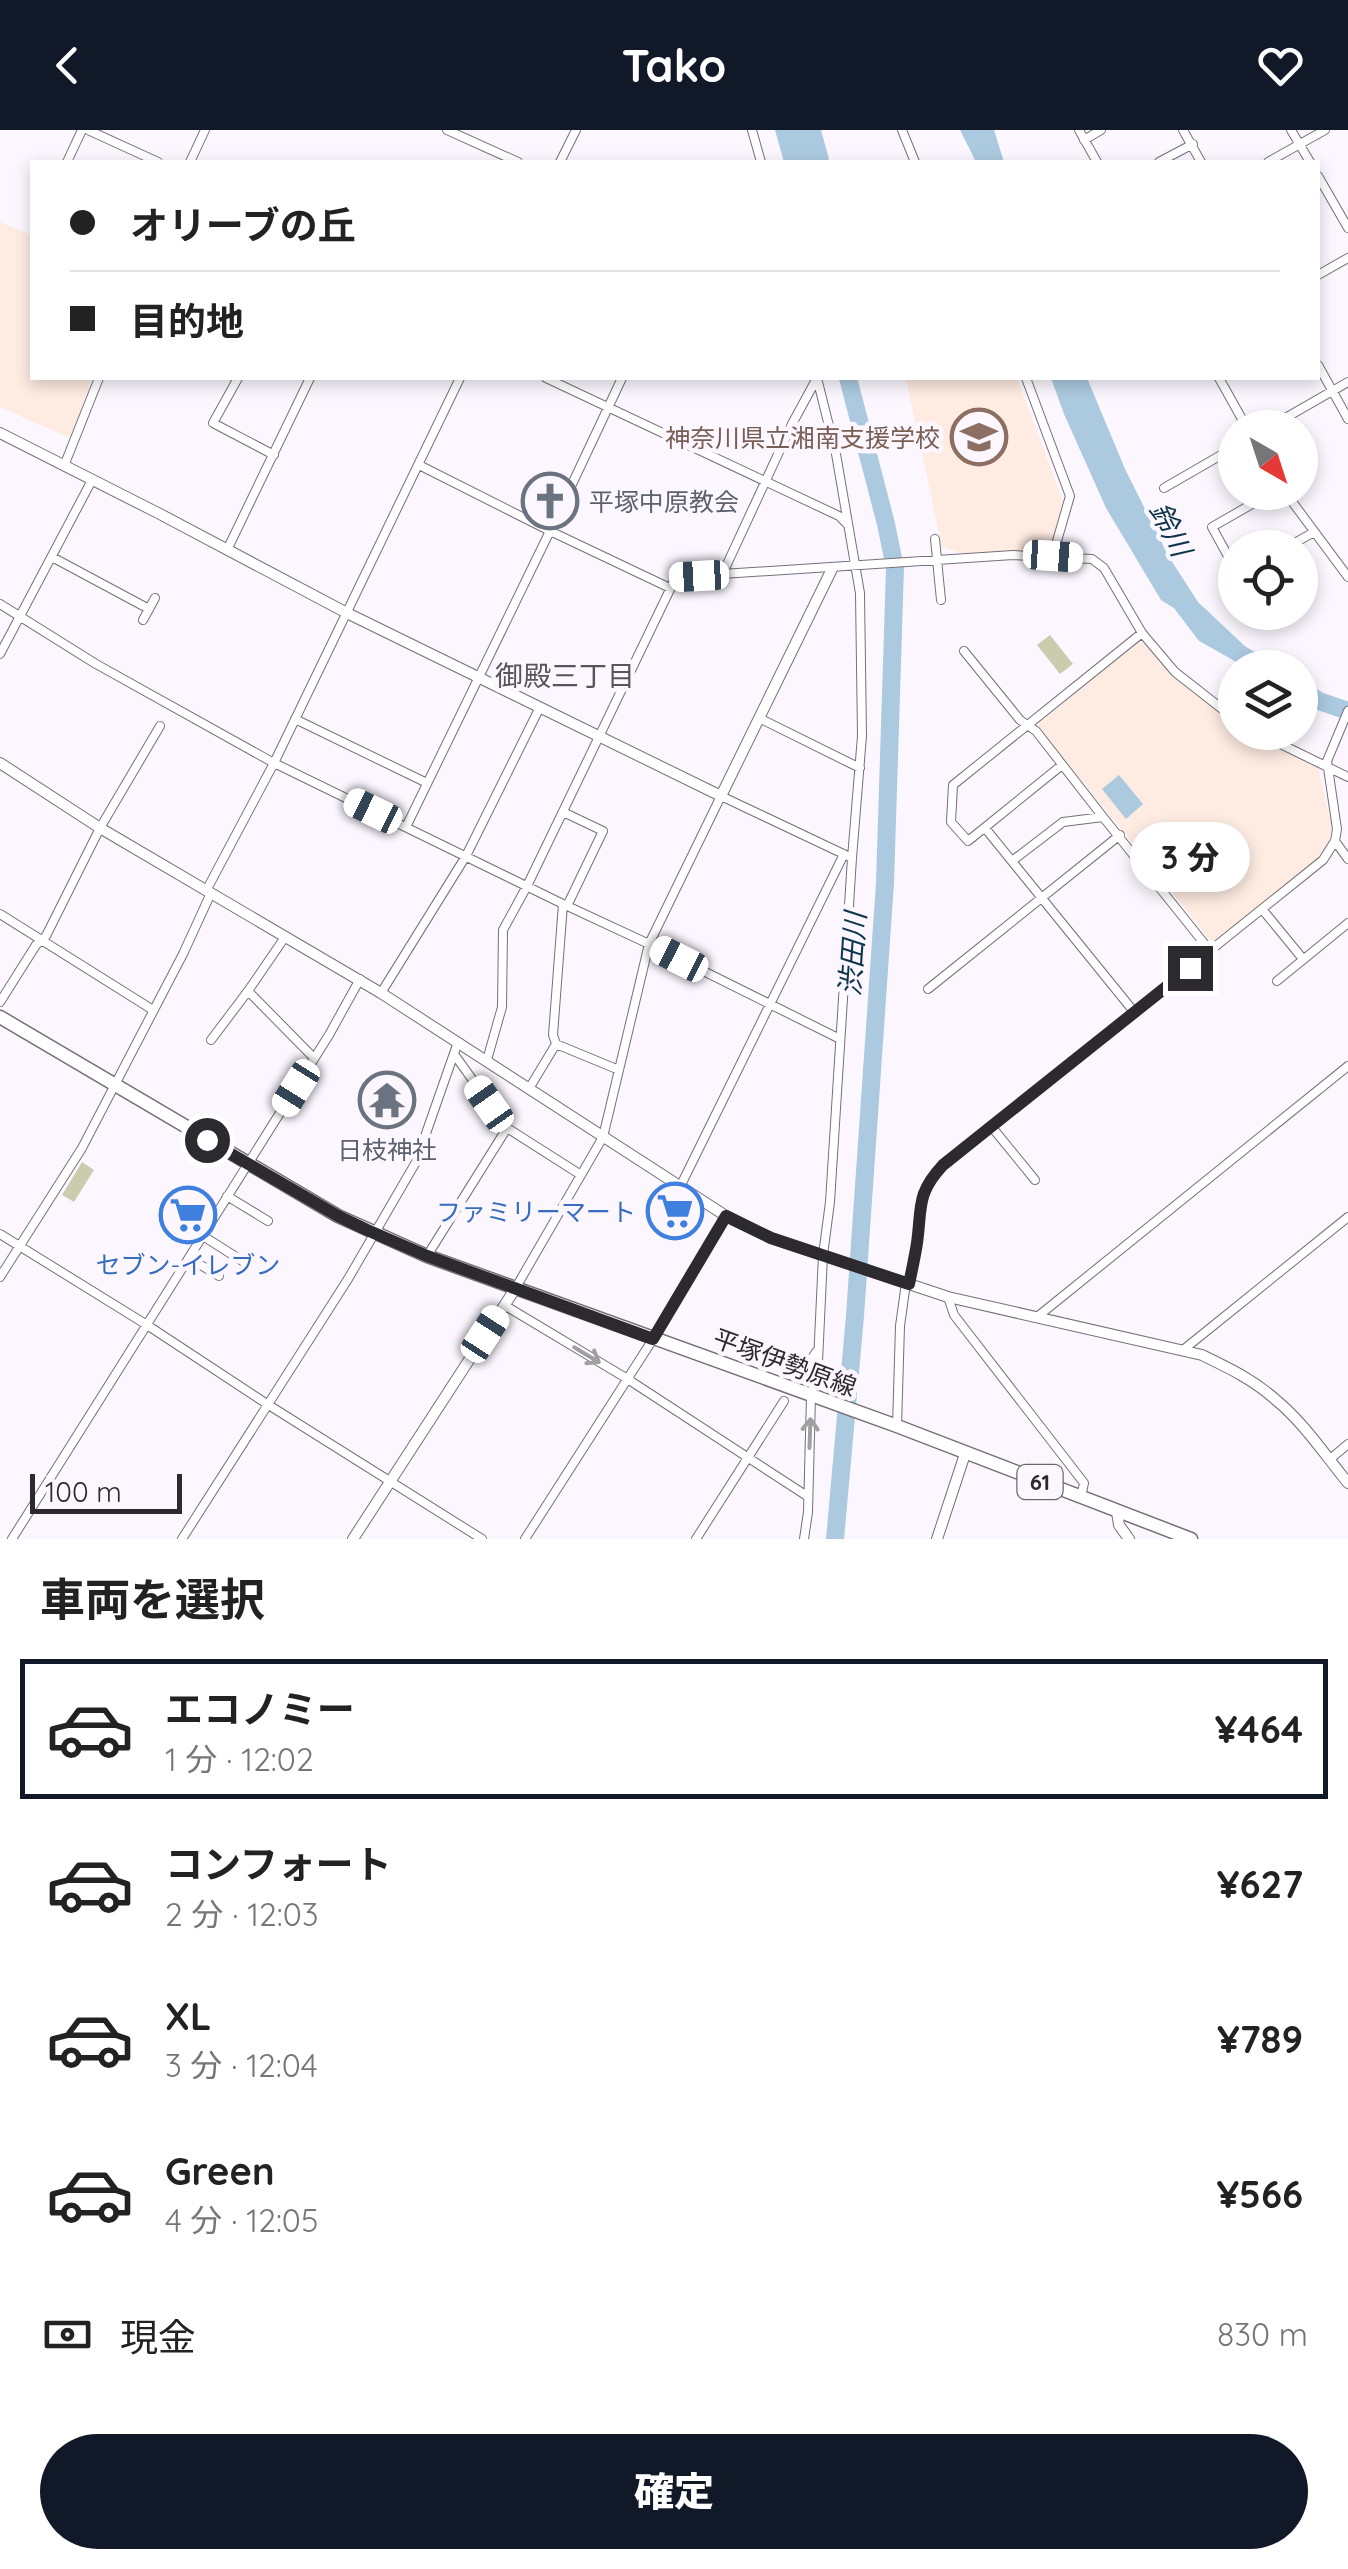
<!DOCTYPE html>
<html lang="ja">
<meta charset="utf-8">
<style>
:root{--surface:#fff;--page:#f2f2f2;--text:#222;--muted:#767676;--line:#e0e0e0;--accent:#111827}
body{margin:0;font-family:Quicksand,"Noto Sans JP",sans-serif;background:var(--page);color:var(--text);height:100vh;display:flex;flex-direction:column;font-size:38px;white-space:nowrap}
*{box-sizing:border-box;margin:0}
p{font-size:32px;color:var(--muted)}
.icon{flex:none;width:55px;height:55px;fill:none;stroke:currentColor;stroke-width:2;stroke-linecap:round;stroke-linejoin:round}
.map{position:relative;height:1409px;overflow:hidden}
.details{display:flex;flex-direction:column;background:var(--surface);flex:1}
.details>*{flex:none}
.hud{position:absolute;left:30px;top:30px;width:1290px;height:220px;border-radius:0px;box-shadow:0 5px 15px #0003;display:grid;align-content:center;height:220px;padding:0 40px;background:var(--surface)}
.needle{width:65px;rotate:141deg}
.fabs{position:absolute;left:1218px;top:280px;display:grid;gap:20px}
.fabs a{display:grid;place-items:center;width:100px;height:100px;border-radius:50%;background:var(--surface);box-shadow:0 5px 15px #0003;font-size:50px}
.scale{position:absolute;left:30px;bottom:25px;width:152px;box-sizing:border-box;padding-left:10px;border:5px solid #2d2a2f;border-top:0;font-size:28px;line-height:35px;white-space:nowrap;color:#2d2a2f;-webkit-text-stroke:8px #fcf7ff;paint-order:stroke}
.end{position:absolute;width:45px;height:45px;margin:-22px;border:12px solid #2d2a2f;background:#fff;box-shadow:0 0 0 5px #fff}
.from{border-radius:50%}
.bubble{position:absolute;height:70px;border-radius:35px;background:var(--surface);box-shadow:0 5px 15px #0003;font-size:32px;font-weight:800;line-height:70px;text-align:center}
.car{position:absolute;width:30px;height:60px;margin:-30px -15px;border-radius:12px;box-shadow:0 0 8px 2px #0007;background:linear-gradient(#fff 24%,#345 0 40%,#fff 0 76%,#345 0 86%,#fff 0)}
.hud b{display:flex;align-items:center;gap:35px;height:95px;font-size:38px}
.hud b+b{border-top:2px solid var(--line)}
.hud i{width:25px;height:25px;background:var(--text)}
ul{padding:0;list-style:none}
li{display:flex;align-items:center;gap:30px;height:140px;margin:0 20px 15px;padding:0 20px;border:5px solid transparent;border-radius:0px}
li div{flex:1}
li b{display:block;font-size:38px}
li em{font-style:normal;font-weight:800}
li.current{border-color:var(--accent)}
li>.icon{width:90px;height:90px;stroke-width:1.5}
h2{padding:0 40px;font-size:45px;line-height:120px}
.pay{display:flex;align-items:center;gap:25px;height:110px;padding:0 40px;font-size:38px}
.pay p{margin-inline-start:auto}
.primary-button{display:flex;gap:20px;margin-top:auto;padding:20px 40px}
.primary-button a{flex:1;height:115px;border-radius:60px;background:var(--accent);color:#fff;font-size:40px;font-weight:800;line-height:115px;text-align:center}
header{display:flex;justify-content:space-between;align-items:center;height:130px;padding:0 40px;background:var(--accent);color:#fff;font-size:45px;font-weight:800}
.map>svg:first-child{display:block}
.education{fill:#feebe2}
.green{fill:#caccad}
.water{fill:#abc9df}
.lines{fill:none;stroke-linecap:round;stroke-linejoin:round}
.river{stroke:#abc9df;stroke-width:18}
.minor-casing{stroke:#766f79;stroke-width:10}
.tertiary-casing{stroke:#766f79;stroke-width:12}
.primary-casing{stroke:#766f79;stroke-width:15}
.minor{stroke:#fff;stroke-width:8}
.tertiary{stroke:#fff;stroke-width:10}
.primary{stroke:#fff;stroke-width:12}
.oneway{stroke:#a09fa1}
.route{stroke:#2d2a2f;stroke-width:12}
.labels{text-anchor:middle;dominant-baseline:central;stroke-width:9;stroke-linejoin:round;paint-order:stroke}
.shield{fill:#fcf7ff;stroke:#6b686d;stroke-width:2.5}
.shield-label{font-size:22px;font-weight:bold;fill:#2d2a2f}
.education-label{font-size:25px;fill:#785e54;stroke:#fcf7ff;text-anchor:end}
.worship-label{font-size:25px;fill:#5b616d;stroke:#fcf7ff;text-anchor:start}
.shop-label{font-size:25px;fill:#366cbe;stroke:#fcf7ff;text-anchor:end}
.street-label{font-size:25px;fill:#2d2a2f;stroke:#fcf7ff}
.water-label{font-size:28px;font-style:italic;fill:#0e354c;stroke:#fcf7ff}
.neighbourhood-label{font-size:28px;fill:#5a535d;stroke:#fcf7ff}
</style>
<header><svg class="icon" aria-label="back" viewBox="0 0 24 24"><path d="M15 5l-7 7 7 7"/></svg>Tako<svg class="icon" aria-label="heart" viewBox="0 0 24 24"><path d="M12 20l-8-8c-3-5 5-10 8-4 3-6 11-1 8 4z"/></svg></header>
<div class="map">
<svg width="1348" height="1409" viewBox="0 0 1348 1409">
<rect width="100%" height="100%" fill="#fcf7ff"/>
<!-- education -->
<path class="education" d="M0 92 32 105V248H92L70 308 0 277Z
M906 248H1017L1063 371 1052 410 1048 416 1037 421 962 423 942 417Z
M1139 512 1146 514 1176 548 1235 593V602L1250 603 1315 634 1318 638 1331 693 1330 711 1320 727 1215 811 1210 810 1038 596 1039 593Z"/>
<!-- green -->
<path class="green" d="M1050 505 1073 534 1060 544 1037 515Z
M82 1032 94 1040 74 1072 62 1065Z"/>
<!-- water -->
<path class="water" d="M775 0H821L829 29 826 32H784Z
M960 0H994L1004 32H976Z
M1051 248H1087L1125 339 1169 427 1198 472 1267 537 1161 470 1106 378 1064 284Z
M1119 645 1143 674 1126 689 1102 659Z"/>
<g class="lines">
<!-- river -->
<path class="river" d="M1183 475 1205 504 1265 538
M1300 559 1319 571 1348 581
M835 1409 855 1186 885 753 895 438 886 394 848 248"/>
<!-- minor casing -->
<g class="minor-casing">
<path id="minor" d="M88 0 158 32
M447 0 518 32
M752 0 761 32
M902 0 915 32
M1079 0 1097 32
M1183 0 1201 32
M1291 0 1310 32
M1084 10 1101 0
M67 32 82 0
M190 32 205 0
M560 32 576 0
M1159 32 1193 14
M1268 32 1325 0
M1318 46 1348 98
M1318 145 1348 128
M1318 235 1348 289
M238 248 213 293 274 325
M546 248 839 386 847 394
M622 248 550 401 670 458
M1026 248 1070 366 1053 425
M1219 248 1247 298
M1268 298 1348 252
M64 336 99 248
M1164 358 1235 317
M1285 362 1348 447
M935 409 941 470
M1286 418 1314 402
M227 420 310 248
M52 427 149 479
M1235 439 1212 397 1273 362
M722 445 792 294 817 248
M0 474 96 534 274 633 563 774 649 814 840 909
M143 490 155 468
M964 521 1020 590 1036 601 1103 687
M0 524 92 350
M759 588 860 638
M295 589 427 653
M1256 602 1348 647
M1062 635 968 711 951 692 953 655 1142 503
M563 682 603 701 567 776
M406 697 550 401 419 335
M985 698 1135 883
M1335 711 1348 729
M1012 731 1063 692 1103 687 1211 822
M206 761 274 633 460 248
M563 774 553 905 556 914 619 940
M1262 779 1303 829
M0 784 153 880
M1277 851 1348 793
M928 859 1120 705
M248 861 314 928
M381 863 466 726 540 577
M0 872 36 815 46 806 100 698 160 596
M211 910 248 861 285 807
M454 924 507 998 581 1045
M487 930 502 877 503 800 527 756 676 447 1013 425 1092 429 1104 438 1142 503 1175 542 1235 589
M530 957 556 914
M991 996 1035 1050
M680 1057 844 724
M227 1066 268 1091
M0 1104 147 1195 267 1274 482 1409
M203 1106 244 1132
M427 1126 507 998
M189 1128 219 1146
M0 1147 82 1018 183 824 211 763
M909 1154C912 1140 915 1126 917 1112 922 1077 916 1064 943 1035L1323 730 1335 711 1337 699 1327 631 1348 581
M515 1159 603 1007 649 814 721 666 852 728
M948 1167 954 1185 1084 1353 1081 1367
M504 1175 626 1248 807 1366
M1037 1187 1348 936
M1183 1220 1348 1087
M799 1249 816 1222
M897 1296 900 1196 906 1153
M1329 1330 1348 1314
M12 1409 329 905 360 849
M182 1409 348 1149 416 1032 458 912
M525 1409 653 1209 726 1086
M696 1409 784 1271
M804 1409 808 1382 811 1266 818 1232 823 1125 830 1072 852 728 862 606 860 463 836 324 817 248"/>
</g>
<!-- tertiary casing -->
<g class="tertiary-casing">
<path id="tertiary" d="M0 303 158 383 347 483 721 666 832 439
M0 633 100 698 381 863 726 1086 771 1108 948 1167 1202 1225C1229 1238 1254 1250 1276 1270 1304 1293 1325 1325 1348 1353
M1117 1382 1119 1395 1129 1409
M353 1409 515 1159
M937 1409 965 1324"/>
</g>
<!-- primary casing -->
<g class="primary-casing">
<path id="primary" d="M0 887 338 1086 427 1126 897 1296 1191 1409"/>
</g>
<!-- minor -->
<use href="#minor" class="minor"/>
<!-- tertiary -->
<use href="#tertiary" class="tertiary"/>
<!-- primary -->
<use href="#primary" class="primary"/>
</g>
<!-- one-way arrows -->
<defs><path id="oneway-shaft" d="M-6 0H5M1.5-3L5.5 0L1.5 3" fill="none" stroke-width="1.6" stroke-linecap="round" stroke-linejoin="round" transform="scale(2.5)"/></defs>
<g class="oneway">
<use href="#oneway-shaft" transform="translate(587 1225) rotate(31)"/>
<use href="#oneway-shaft" transform="translate(810 1303) rotate(-88)"/>
</g>
<g class="lines">
<!-- route -->
<path class="route" d="M207 1010 338 1086 367 1100 427 1126 653 1209 726 1086 771 1108 909 1154C912 1140 915 1126 917 1113 922 1077 916 1064 943 1035L1190 838"/>
</g>
<!-- icons -->
<defs>
<g id="school-ring" transform="scale(2.875)"><circle r="9.5" fill="#fcf7ff" stroke="#8d6e63" stroke-width="1.5"/><path d="M0-5L7-2L0 1L-7-2ZM-4 1L0 2.5L4 1V4Q0 6-4 4Z" fill="#8d6e63"/></g>
<g id="church-ring" transform="scale(2.875)"><circle r="9.5" fill="#fcf7ff" stroke="#6b7280" stroke-width="1.5"/><path d="M-1.2-6h2.4v3.5h3.3v2.4h-3.3V6h-2.4V-.1h-3.3v-2.4h3.3Z" fill="#6b7280"/></g>
<g id="temple-ring" transform="scale(2.875)"><circle r="9.5" fill="#fcf7ff" stroke="#6b7280" stroke-width="1.5"/><path d="M0-6L5-2H3V0L6.5 2.5H4V6H1.5V3h-3V6H-4V2.5H-6.5L-3 0V-2H-5Z" fill="#6b7280"/></g>
<g id="supermarket-ring" transform="scale(2.875)"><circle r="9.5" fill="#fcf7ff" stroke="#3f7fe0" stroke-width="1.5"/><path d="M-6-5.5h2.5l.6 2H6L4.5 2H-2.5L-4.4-4H-6ZM-1.5 3.2a1.3 1.3 0 1 0 .1 0ZM3 3.2a1.3 1.3 0 1 0 .1 0Z" fill="#3f7fe0"/></g>
</defs>
<g fill-rule="evenodd">
<use href="#school-ring" x="979" y="307"/>
<use href="#church-ring" x="550" y="371"/>
<use href="#temple-ring" x="387" y="970"/>
<use href="#supermarket-ring" x="675" y="1081"/>
<use href="#supermarket-ring" x="188" y="1085"/>
</g>
<g class="labels">
<!-- shield labels -->
<rect class="shield" x="1017.5" y="1335" width="45" height="34" rx="8"/>
<g class="shield-label">
<text x="1040" y="1352">61</text>
</g>
<!-- education labels -->
<g class="education-label">
<text x="940" y="307">神奈川県立湘南支援学校</text>
</g>
<!-- worship labels -->
<g class="worship-label">
<text x="589" y="371">平塚中原教会</text>
<text x="387" y="1019" text-anchor="middle">日枝神社</text>
</g>
<!-- shop labels -->
<g class="shop-label">
<text x="636" y="1081">ファミリーマート</text>
<text x="188" y="1134" text-anchor="middle">セブン-イレブン</text>
</g>
<!-- street labels -->
<g class="street-label">
<text transform="translate(785 1232) rotate(20)">平塚伊勢原線</text>
</g>
<!-- water labels -->
<g class="water-label">
<text transform="translate(1171 399) rotate(63)">鈴川</text>
<text transform="translate(852 824) rotate(-86)">渋田川</text>
</g>
<!-- neighbourhood labels -->
<g class="neighbourhood-label">
<text x="565" y="545">御殿三丁目</text>
</g>
</g>
</svg>
<div class="fabs">
<a><svg class="needle" viewBox="-14 -14 28 28"><path d="M0-13l5 13h-10z" fill="#e53935"/><path d="M0 13l5-13h-10z" fill="#767676"/></svg></a>
<a><svg class="icon" aria-label="locate" viewBox="0 0 24 24"><circle cx="12" cy="12" r="6"/><path d="M12 2v4M12 18v4M2 12h4M18 12h4"/></svg></a>
<a><svg class="icon" aria-label="layers" viewBox="0 0 24 24"><path d="M12 4l9 5-9 5-9-5zM3 14l9 5 9-5"/></svg></a>
</div>
<div class="scale">100 m</div>
<i class="end from" style="left:207px;top:1010px"></i>
<i class="end" style="left:1190px;top:838px"></i>
<div class="bubble" style="left:1130px;top:692px;width:120px">3 分</div>
<i class="car" style="left:1053px;top:426px;rotate:94deg"></i>
<i class="car" style="left:699px;top:446px;rotate:267deg"></i>
<i class="car" style="left:373px;top:681px;rotate:296deg"></i>
<i class="car" style="left:679px;top:829px;rotate:297deg"></i>
<i class="car" style="left:296px;top:958px;rotate:212deg"></i>
<i class="car" style="left:489px;top:974px;rotate:325deg"></i>
<i class="car" style="left:485px;top:1204px;rotate:33deg"></i>
<div class="hud">
<b><i class="from"></i>オリーブの丘</b>
<b><i></i>目的地</b>
</div>
</div>
<section class="details">
<h2>車両を選択</h2>
<ul>
<li class="current"><svg class="icon" aria-label="car" viewBox="0 0 24 24"><path d="M5 17H2v-5l4-1 3-4h7l3 4 3 1v5h-3M9 17h6M6 11h13"/><circle cx="7" cy="17" r="2"/><circle cx="17" cy="17" r="2"/></svg><div><b>エコノミー</b><p>1 分 · 12:02</p></div><em>¥464</em></li>
<li><svg class="icon" aria-label="car" viewBox="0 0 24 24"><path d="M5 17H2v-5l4-1 3-4h7l3 4 3 1v5h-3M9 17h6M6 11h13"/><circle cx="7" cy="17" r="2"/><circle cx="17" cy="17" r="2"/></svg><div><b>コンフォート</b><p>2 分 · 12:03</p></div><em>¥627</em></li>
<li><svg class="icon" aria-label="car" viewBox="0 0 24 24"><path d="M5 17H2v-5l4-1 3-4h7l3 4 3 1v5h-3M9 17h6M6 11h13"/><circle cx="7" cy="17" r="2"/><circle cx="17" cy="17" r="2"/></svg><div><b>XL</b><p>3 分 · 12:04</p></div><em>¥789</em></li>
<li><svg class="icon" aria-label="car" viewBox="0 0 24 24"><path d="M5 17H2v-5l4-1 3-4h7l3 4 3 1v5h-3M9 17h6M6 11h13"/><circle cx="7" cy="17" r="2"/><circle cx="17" cy="17" r="2"/></svg><div><b>Green</b><p>4 分 · 12:05</p></div><em>¥566</em></li>
</ul>
<div class="pay"><svg class="icon" aria-label="cash" viewBox="0 0 24 24"><path d="M3 7h18v10H3z"/><circle cx="12" cy="12" r="2"/></svg>現金<p>830 m</p></div>
<div class="primary-button"><a>確定</a></div>
</section>
